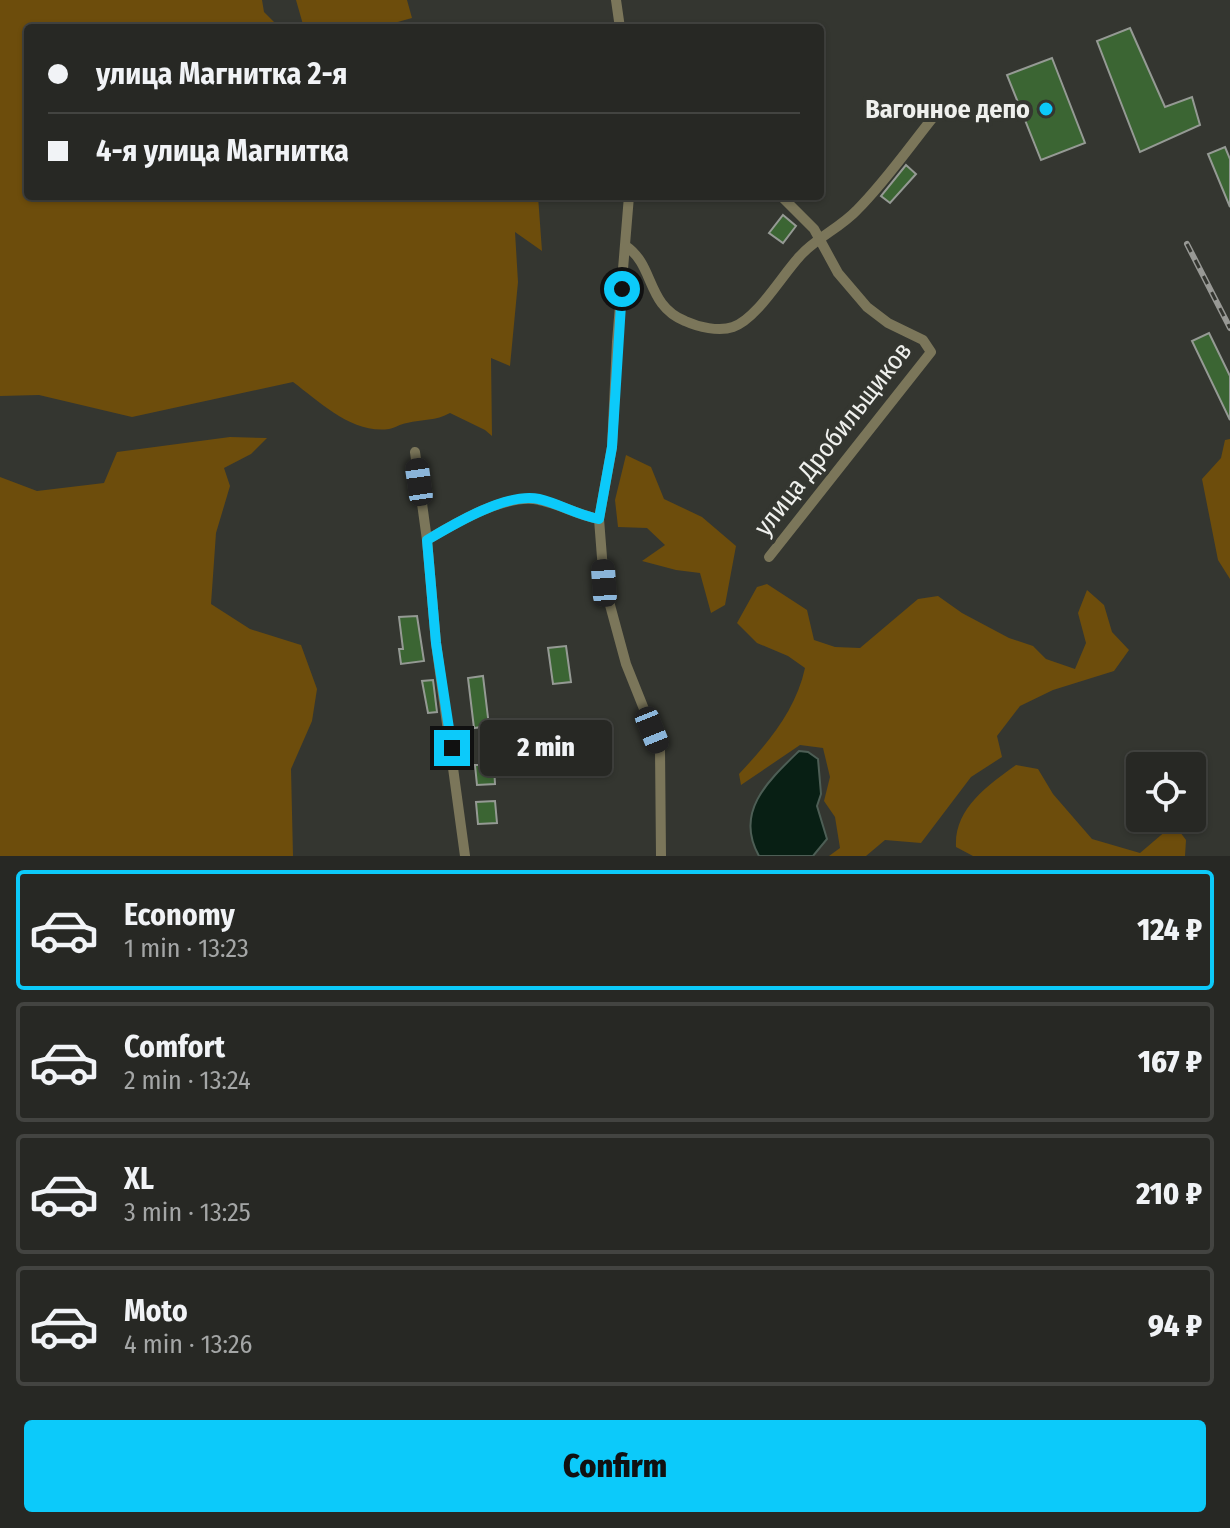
<!DOCTYPE html>
<meta charset="utf-8">
<style>
:root{--surface:#272824;--page:#2f302c;--text:#f1f3f6;--muted:#a4a6a6;--line:#434441;--accent:#0ccafa}
body{margin:0;font-family:"Fira Sans Condensed",sans-serif;background:var(--page);color:var(--text);height:100vh;display:flex;flex-direction:column;font-size:30px;white-space:nowrap}
*{box-sizing:border-box;margin:0}
p{font-size:26px;color:var(--muted)}
.icon{flex:none;width:44px;height:44px;fill:none;stroke:currentColor;stroke-width:2;stroke-linecap:round;stroke-linejoin:round}
.map{position:relative;height:856px;overflow:hidden}
.details{display:flex;flex-direction:column;background:var(--surface);flex:1}
.details>*{flex:none}
.banner{position:absolute;left:24px;top:24px;width:800px;height:176px;border-radius:8px;box-shadow:0 2px 6px #0004,0 0 0 2px var(--line);display:grid;align-content:center;height:176px;padding:0 24px;background:var(--surface)}
.fabs{position:absolute;left:1126px;top:752px;display:grid;gap:16px}
.fabs a{display:grid;place-items:center;width:80px;height:80px;border-radius:8px;background:var(--surface);box-shadow:0 2px 6px #0004,0 0 0 2px var(--line);font-size:40px}
.end{position:absolute;width:36px;height:36px;margin:-18px;border:10px solid #0ccafa;background:#111;box-shadow:0 0 0 4px #111}
.from{border-radius:50%}
.bubble{position:absolute;height:56px;border-radius:8px;background:var(--surface);box-shadow:0 2px 6px #0004,0 0 0 2px var(--line);font-size:26px;font-weight:800;line-height:56px;text-align:center}
.car{position:absolute;width:24px;height:48px;margin:-24px -12px;border-radius:10px;box-shadow:0 0 6px 2px #0007;background:linear-gradient(#222 24%,#8ab4d8 0 40%,#222 0 76%,#8ab4d8 0 86%,#222 0)}
.banner b{display:flex;align-items:center;gap:28px;height:76px;font-size:30px}
.banner b+b{border-top:2px solid var(--line)}
.banner i{width:20px;height:20px;background:var(--text)}
ul{padding:14px 0 0;list-style:none}
li{display:flex;align-items:center;gap:24px;height:120px;margin:0 16px 12px;padding:0 8px;border:4px solid var(--line);border-radius:8px}
li div{flex:1}
li b{display:block;font-size:30px}
li em{font-style:normal;font-weight:800}
li.current{border-color:var(--accent)}
li>.icon{width:72px;height:72px;stroke-width:1.5}
.cta{display:flex;gap:16px;margin-top:auto;padding:16px 24px}
.cta a{flex:1;height:92px;border-radius:8px;background:var(--accent);color:#111;font-size:32px;font-weight:800;line-height:92px;text-align:center}
.map>svg:first-child{display:block}
.green{fill:#6d4d0c}
.water{fill:#081f14;stroke:#4d5e55;stroke-width:2}
.building{fill:#3b6533;stroke:#959a94;stroke-width:2}
.lines{fill:none;stroke-linecap:round;stroke-linejoin:round}
.minor{stroke:#7b765a;stroke-width:10}
.rail-casing{stroke:#989995;stroke-width:6}
.rail{stroke:#343630;stroke-width:3;stroke-dasharray:9;stroke-linecap:butt}
.route{stroke:#0ccafa;stroke-width:10}
.poi-dot{fill:#0ccafa;stroke:#343630;stroke-width:3}
.labels{text-anchor:middle;dominant-baseline:central;stroke-width:8;stroke-linejoin:round;paint-order:stroke}
.poi-label{font-size:26px;font-weight:bold;fill:#eff0ed;stroke:#343630;text-anchor:end}
.street-label{font-size:26px;fill:#eff0ed;stroke:#343630}
</style>
<div class="map">
<svg width="1230" height="856" viewBox="0 0 1230 856">
<rect width="100%" height="100%" fill="#343630"/>
<!-- green -->
<path class="green" d="M0 0H262L264 12 280 28H28V196H538L542 251 515 232 518 282 510 366 491 358 492 436 485 430 450 413C436 421 422 419 407 423 400 424 395 428 389 429 352 434 320 402 293 382L132 417 39 395 0 396Z
M296 0H407L412 18 376 28H304Z
M230 437 267 438 251 454 224 468 230 486 216 533 211 604 250 629 301 645 317 689 312 721 291 769 293 856H0V477L37 491 104 483 117 452Z
M1230 439V579L1218 560 1202 479 1221 458 1225 440Z
M626 455 651 467 664 499 702 517 736 546 725 605 711 613 700 573 676 570 642 561 665 545 647 528 618 527 615 500Z
M767 584 807 610 814 640 835 647 860 648 918 599 938 596 962 613 1009 638 1033 646 1046 659 1075 669 1086 643 1078 613 1087 590 1104 605 1112 632 1129 650 1114 671 1053 690 1020 706 997 736 1002 757 971 777 921 843 885 840 866 856H829L840 848 835 817 824 801 830 777 823 748 800 745 741 785 739 774C768 743 796 710 805 668L788 656 757 643 737 623 757 587Z
M1016 765 1038 769 1053 794 1092 839 1140 853 1174 824 1186 840 1185 856H973L956 847C954 809 987 786 1016 765Z"/>
<!-- water -->
<path class="water" d="M799 751 808 752 818 759 821 794 817 806 827 839 813 856H759C734 812 768 781 799 751Z"/>
<!-- building -->
<path class="building" d="M1130 28 1165 107 1192 97 1200 125 1140 152 1097 41Z
M1052 58 1085 143 1041 160 1007 75Z
M1225 147 1230 159V207L1208 154Z
M906 165 916 174 890 203 881 196Z
M783 215 796 226 783 243 769 233Z
M1209 333 1230 376V420L1192 341Z
M417 616 424 661 401 664 399 649H403L399 617Z
M566 646 571 682 553 684 548 648Z
M483 676 489 726 474 728 468 678Z
M433 680 437 712 428 713 422 681Z
M475 765H494L495 784 477 785Z
M495 801 497 823 478 824 476 802Z"/>
<g class="lines">
<!-- minor -->
<path class="minor" d="M616 0 620 28
M629 196 617 342 612 447 599 519 604 583 626 664 660 749 661 856
M626 246C655 266 646 305 685 321 698 327 719 332 733 327 757 319 782 275 800 256 816 238 840 228 857 210 887 180 912 143 939 110
M415 452 427 540 436 643 465 856
M427 540C454 524 507 492 539 500 560 504 577 515 599 519
M769 557 931 352 923 340 888 323 867 307 838 273 814 229 781 196"/>
<!-- rail casing -->
<g class="rail-casing">
<path id="rail" d="M1187 244 1230 328"/>
</g>
<!-- rail -->
<use href="#rail" class="rail"/>
</g>
<g class="lines">
<!-- route -->
<path class="route" d="M452 748 436 643 427 540C454 524 507 492 539 499 560 504 577 515 599 519L612 447 622 289"/>
</g>
<!-- markers -->
<circle class="poi-dot" cx="1046" cy="109" r="8"/>
<g class="labels">
<!-- poi labels -->
<g class="poi-label">
<text x="1030" y="109">Вагонное депо</text>
</g>
<!-- street labels -->
<g class="street-label">
<text transform="translate(833 439) rotate(-52)">улица Дробильщиков</text>
</g>
</g>
</svg>
<div class="fabs">
<a><svg class="icon" aria-label="locate" viewBox="0 0 24 24"><circle cx="12" cy="12" r="6"/><path d="M12 2v4M12 18v4M2 12h4M18 12h4"/></svg></a>
</div>
<i class="end from" style="left:622px;top:289px"></i>
<i class="end" style="left:452px;top:748px"></i>
<div class="bubble" style="left:480px;top:720px;width:132px">2 min</div>
<i class="car" style="left:419px;top:482px;rotate:352deg"></i>
<i class="car" style="left:604px;top:583px;rotate:356deg"></i>
<i class="car" style="left:652px;top:730px;rotate:158deg"></i>
<div class="banner">
<b><i class="from"></i>улица Магнитка 2-я</b>
<b><i></i>4-я улица Магнитка</b>
</div>
</div>
<section class="details">
<ul>
<li class="current"><svg class="icon" aria-label="car" viewBox="0 0 24 24"><path d="M5 17H2v-5l4-1 3-4h7l3 4 3 1v5h-3M9 17h6M6 11h13"/><circle cx="7" cy="17" r="2"/><circle cx="17" cy="17" r="2"/></svg><div><b>Economy</b><p>1 min · 13:23</p></div><em>124 ₽</em></li>
<li><svg class="icon" aria-label="car" viewBox="0 0 24 24"><path d="M5 17H2v-5l4-1 3-4h7l3 4 3 1v5h-3M9 17h6M6 11h13"/><circle cx="7" cy="17" r="2"/><circle cx="17" cy="17" r="2"/></svg><div><b>Comfort</b><p>2 min · 13:24</p></div><em>167 ₽</em></li>
<li><svg class="icon" aria-label="car" viewBox="0 0 24 24"><path d="M5 17H2v-5l4-1 3-4h7l3 4 3 1v5h-3M9 17h6M6 11h13"/><circle cx="7" cy="17" r="2"/><circle cx="17" cy="17" r="2"/></svg><div><b>XL</b><p>3 min · 13:25</p></div><em>210 ₽</em></li>
<li><svg class="icon" aria-label="car" viewBox="0 0 24 24"><path d="M5 17H2v-5l4-1 3-4h7l3 4 3 1v5h-3M9 17h6M6 11h13"/><circle cx="7" cy="17" r="2"/><circle cx="17" cy="17" r="2"/></svg><div><b>Moto</b><p>4 min · 13:26</p></div><em>94 ₽</em></li>
</ul>
<div class="cta"><a>Confirm</a></div>
</section>
